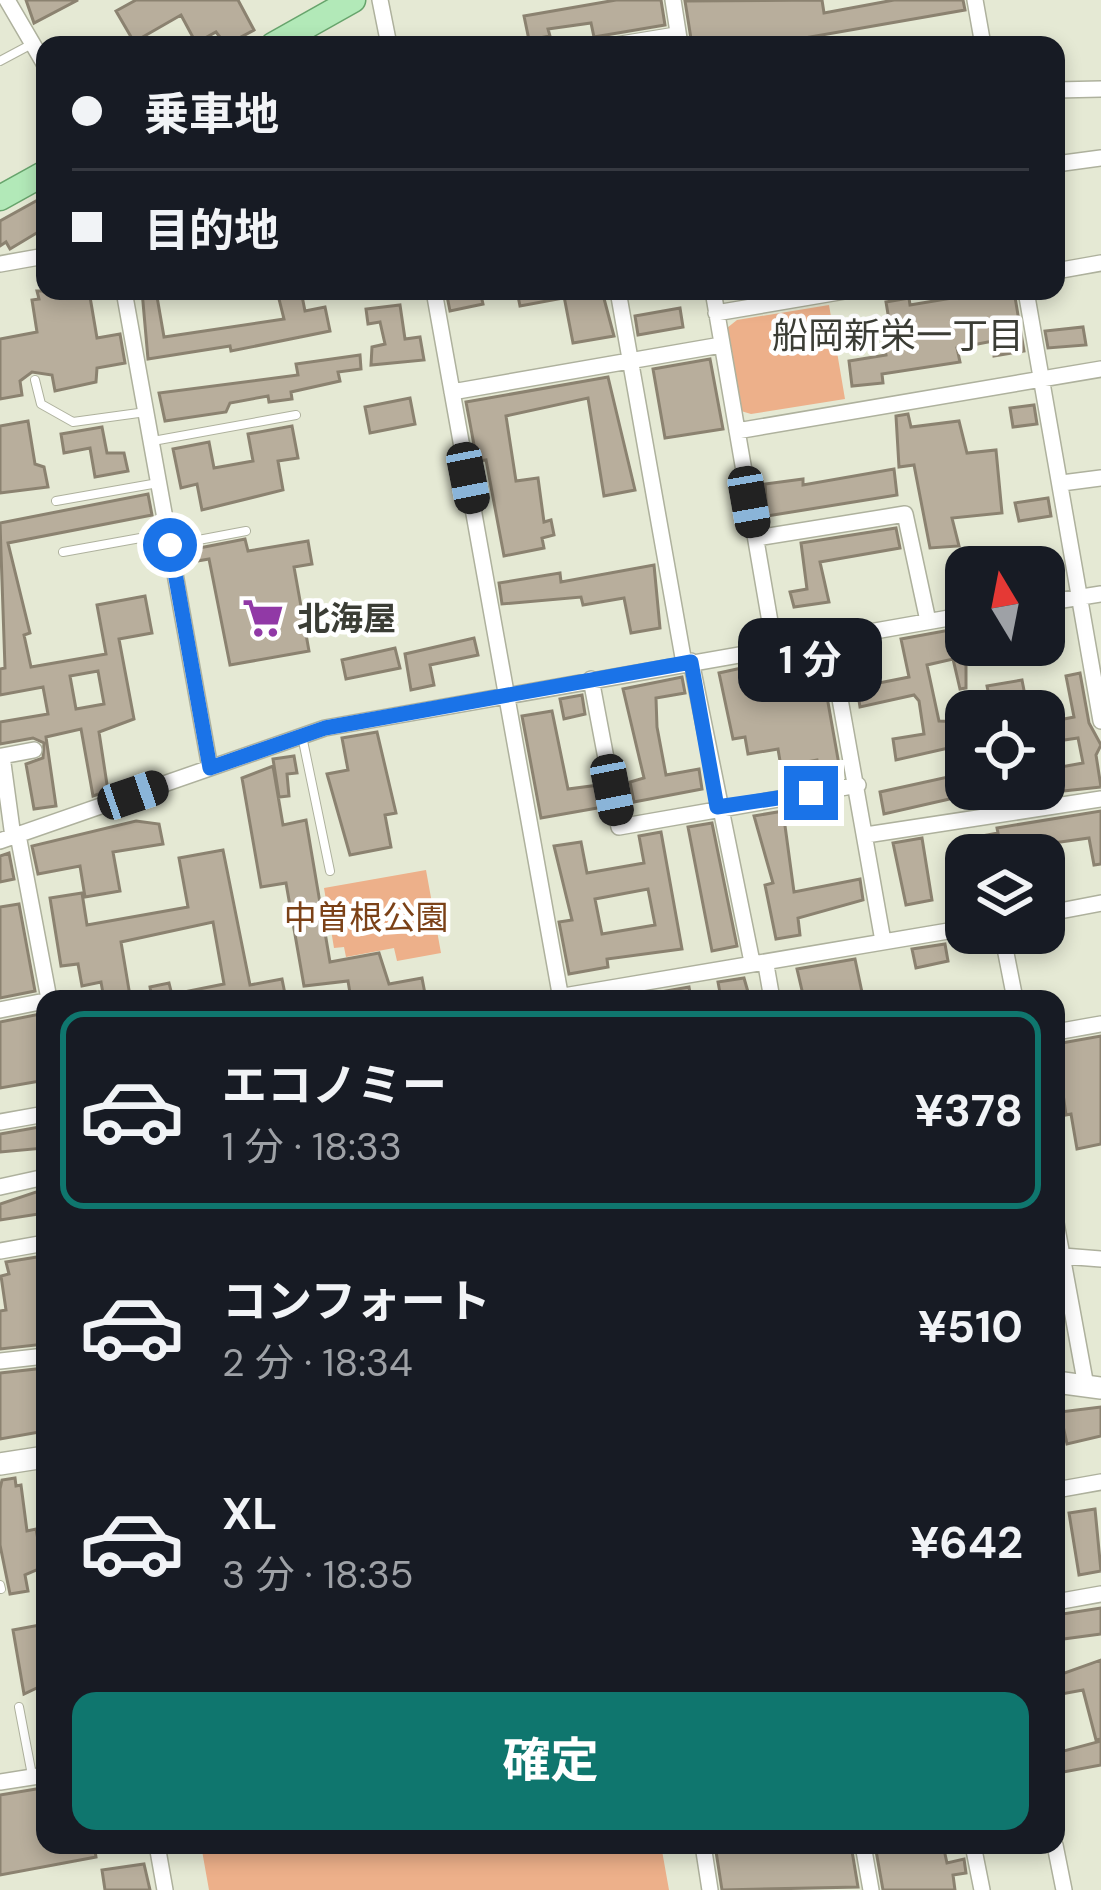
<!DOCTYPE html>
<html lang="ja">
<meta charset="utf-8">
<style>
:root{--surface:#171b24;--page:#242831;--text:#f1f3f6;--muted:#9ea1a6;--line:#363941;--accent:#0f766e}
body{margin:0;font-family:"DM Sans","Noto Sans JP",sans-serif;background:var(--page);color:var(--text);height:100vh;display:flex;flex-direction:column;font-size:45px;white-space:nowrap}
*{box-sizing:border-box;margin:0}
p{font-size:39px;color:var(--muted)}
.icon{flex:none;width:66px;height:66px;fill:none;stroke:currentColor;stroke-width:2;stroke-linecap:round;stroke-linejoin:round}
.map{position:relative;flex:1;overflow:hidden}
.panel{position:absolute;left:36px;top:990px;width:1029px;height:864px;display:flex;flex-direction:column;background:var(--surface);border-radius:24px;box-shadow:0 6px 18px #0003}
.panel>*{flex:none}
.hud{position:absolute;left:36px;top:36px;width:1029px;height:264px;border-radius:24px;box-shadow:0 6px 18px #0003;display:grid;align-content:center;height:264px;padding:0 36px;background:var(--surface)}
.needle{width:78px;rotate:350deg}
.tools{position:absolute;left:945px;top:546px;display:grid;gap:24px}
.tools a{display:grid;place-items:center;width:120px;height:120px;border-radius:24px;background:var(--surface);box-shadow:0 6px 18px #0003;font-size:60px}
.end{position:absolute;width:54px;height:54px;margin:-27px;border:15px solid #1a73e8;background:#fff;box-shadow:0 0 0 6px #fff}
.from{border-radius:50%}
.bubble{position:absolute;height:84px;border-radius:24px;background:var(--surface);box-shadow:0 6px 18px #0003;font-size:39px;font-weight:700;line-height:84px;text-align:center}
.car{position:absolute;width:36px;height:72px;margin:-36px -18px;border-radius:15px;box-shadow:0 0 9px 3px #0007;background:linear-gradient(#222 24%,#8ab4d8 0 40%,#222 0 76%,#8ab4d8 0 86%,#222 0)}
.hud b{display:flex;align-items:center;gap:42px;height:114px;font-size:45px}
.hud b+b{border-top:3px solid var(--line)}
.hud i{width:30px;height:30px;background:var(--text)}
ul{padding:21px 0 0;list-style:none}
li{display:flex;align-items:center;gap:36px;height:198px;margin:0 24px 18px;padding:0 12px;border:6px solid transparent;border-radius:24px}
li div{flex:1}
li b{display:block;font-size:45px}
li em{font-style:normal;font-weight:700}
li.active{border-color:var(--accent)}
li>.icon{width:108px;height:108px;stroke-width:1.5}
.action{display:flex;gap:24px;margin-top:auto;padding:24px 36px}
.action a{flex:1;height:138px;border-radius:24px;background:var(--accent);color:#fff;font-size:48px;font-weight:700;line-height:138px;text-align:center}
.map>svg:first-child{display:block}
.green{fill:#edb08a}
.building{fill:#b8ae9c;stroke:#8b8270;stroke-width:3;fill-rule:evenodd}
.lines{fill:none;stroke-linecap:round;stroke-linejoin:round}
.service-casing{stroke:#aeb19d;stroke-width:10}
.minor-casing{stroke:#aeb19d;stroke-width:18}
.tertiary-casing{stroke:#aeb19d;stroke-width:24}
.primary-casing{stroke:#67a46c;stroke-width:27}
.service{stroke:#fff;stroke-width:8}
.minor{stroke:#fff;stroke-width:15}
.tertiary{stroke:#fff;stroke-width:21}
.primary{stroke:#b2e9b8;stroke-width:24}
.route{stroke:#1a73e8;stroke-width:15}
.labels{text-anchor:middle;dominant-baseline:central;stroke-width:9;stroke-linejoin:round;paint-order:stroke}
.poi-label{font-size:33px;font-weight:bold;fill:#3b3d35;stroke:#fff;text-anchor:start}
.park-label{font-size:33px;fill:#7b4117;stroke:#fff}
.neighbourhood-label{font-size:36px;fill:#3b3d35;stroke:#fff}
</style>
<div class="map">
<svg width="1101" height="1890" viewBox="0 0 1101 1890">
<rect width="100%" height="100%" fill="#e5e9d4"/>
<!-- green -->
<path class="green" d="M829 305 845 399 751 414 741 411 727 328 737 320Z
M426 870 441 953 397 961 394 948 346 957 344 947 334 948 324 888Z
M201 1845H661L669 1890H209Z"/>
<!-- building -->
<path class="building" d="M26 0H78L34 23Z
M136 0H238L254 30 226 45 216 32 196 43 181 15 134 42 116 11Z
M616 0H661L665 25 594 37 591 23 548 29 550 36 529 40 524 16Z
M822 0 824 13 894 0H963L965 10 793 40V45H692L685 1Z
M45 196V228L10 249 6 242 0 246V221Z
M37 291H89L97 338 120 334 125 363 97 368 96 382 55 391 52 375 32 372 20 381 22 395 0 399V339L37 332 32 300 39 299Z
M142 291H156L164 337 284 319 277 291H301L305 311 325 307 330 331 231 351 230 346 148 359Z
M446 291H480L483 304 450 311Z
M517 291H562L563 298 520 306Z
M563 291H602L614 336 573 343Z
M994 291H1014L1024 351 994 356 993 341 957 348 960 362 882 374 883 383 852 386 849 361 886 355 884 339 892 338 886 302 909 298 910 305Z
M400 305 405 339 420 337 424 360 371 365 372 347 385 344 380 322 368 324 366 309Z
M680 308 683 327 638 335 635 316Z
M1083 327 1086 345 1048 348 1045 331Z
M360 355 361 369 338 372 340 381 291 392 292 399 269 402 268 396 230 403 226 412 165 421 159 393 298 375 296 364Z
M710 359 723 429 665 438 653 369Z
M608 377 635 490 604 496 588 398 506 416 516 481 538 478 544 522 551 520 554 535 542 538 544 548 504 556 486 460 477 461 466 402Z
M410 398 415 424 370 433 365 407Z
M1034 405 1037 424 1013 427 1010 408Z
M908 414 911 427 959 421 967 453 996 450 1002 513 952 518 959 546 930 548 914 465 899 467 896 416Z
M28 421 35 464 44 467 48 487 0 493V426Z
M292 426 298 458 278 461 283 490 202 510 197 484 181 488 173 449 209 442 214 468 253 461 248 434Z
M102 427 107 453H124L128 471 95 477 90 448 64 453 61 434Z
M894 469 897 495 767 516 765 484 803 479V485Z
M148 494 152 515 8 543 30 633 24 635 31 667 106 654 97 605 145 596 152 633 119 639 134 719 99 732 108 791 93 796 81 729 46 737 56 806 34 809 26 764 43 758 44 743 33 738 0 744V722L48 714 43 687 0 695V669L5 668 0 523ZM98 671 104 704 76 709 70 676Z
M1048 498 1051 516 1019 521 1015 503Z
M896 528 900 548 820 562 829 602 794 607 790 592 807 589 801 543Z
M245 539 248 551 308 541 312 564 294 567 309 651 230 665 209 559 186 563 184 551Z
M654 565 660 628 631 633 624 598 583 605 581 597 502 604 499 583 560 573 561 582Z
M966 627V688L960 689 953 659 927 665 939 721 966 722V744L896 760 893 739 924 734 919 701 914 695 860 707 852 655 872 650 879 683 909 677 901 639Z
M474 638 478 655 430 665 434 685 411 690 405 654Z
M395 648 400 668 346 679 342 660Z
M820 657 841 776 821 779 817 760 781 767 778 749 748 754 745 737 733 739 719 673 755 665 761 695 806 687 801 661Z
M1080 673 1089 723 1101 745 1096 755 1101 787 1044 793V770L1083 763 1078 738 1044 743V723L1074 717 1066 676Z
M682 677 685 693 656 698 657 727 666 775 699 769 702 789 634 802 630 782 644 778 623 689Z
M1022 680 1028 711H992L987 686Z
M582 695 585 714 564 719 560 699Z
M552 711 568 789 599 785 603 807 541 818 522 716Z
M377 732 396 813 385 815 391 847 350 855 327 774 348 770 342 738Z
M294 756 297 773 287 774 289 796 279 797 273 759Z
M273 766 283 825 306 820 330 962 379 953 389 984 422 978 426 999H351L348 981 304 986 286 883 261 887 242 778Z
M966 773 967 795 884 814 880 792Z
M783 811 794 892 860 879 863 900 798 918 800 935 776 939 765 885 773 883 754 816Z
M1101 811V864L1094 865 1089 838 969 855 966 839 998 833 997 828Z
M136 821 159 824 163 844 113 852 120 891 85 897 80 866 38 874 32 846Z
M712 823 737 946 712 951 688 827Z
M661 832 682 949 607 959 608 967 569 974 559 922 572 920 554 846 581 842 587 873 644 863 639 836ZM648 889 655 925 602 934 595 899Z
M922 838 932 900 906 905 893 843Z
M223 850 250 985 282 979 286 999H184V992L224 984 213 922 121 942 130 996 104 999 101 982 82 986 78 964 61 966 50 898 82 893 87 925 188 907 179 858Z
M9 853 14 879 0 882V856Z
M19 904 35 991 0 998V907Z
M945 944 948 961 916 968 912 949Z
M855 959 863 997 804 999 797 969Z
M744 978 748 992 721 998 718 982Z
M169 983 173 999H152L150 987Z
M689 987 691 999H632V997Z
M45 1013V1072L39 1073 40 1081 0 1088V1022Z
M1101 1036V1144L1077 1149 1071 1114 1066 1115 1056 1044Z
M45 1126V1148L0 1152V1134Z
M45 1189V1213L0 1220V1204Z
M43 1256 45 1344 0 1349V1311L6 1310 1 1276 9 1274 6 1262Z
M45 1368V1431L0 1439V1373Z
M1101 1407V1436L1067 1444 1060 1412Z
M15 1478 16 1486 21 1485 27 1531 36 1529 43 1567 25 1575 28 1591 10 1594 0 1545V1489L2 1480Z
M1095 1509 1101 1571 1079 1575 1069 1513Z
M1101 1608V1634L1056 1640V1615Z
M45 1624V1684L24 1694 13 1630Z
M1101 1660V1739L1096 1740 1083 1690 1056 1695V1676Z
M1101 1741V1765L1058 1773 1056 1753Z
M42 1788 45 1845H94L96 1857 0 1875V1795Z
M715 1845H851L858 1887 722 1890Z
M875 1845H943L947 1863 964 1859 966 1873 953 1875 955 1890H883Z
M144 1864 150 1890H105L102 1870Z"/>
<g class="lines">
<!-- service casing -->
<g class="service-casing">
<path id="service" d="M593 45 678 31
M0 61 30 45
M35 380 41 404 73 422 146 412
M153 441 296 415
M56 501 158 483
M172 545 246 531
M63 552 168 533
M302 736 330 871
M0 1585 1 1589
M19 1707 32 1775"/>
</g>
<!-- minor casing -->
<g class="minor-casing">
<path id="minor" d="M7 0 45 65
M380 0 389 45
M673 0 680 45
M975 0 983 45
M1056 90 1101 89
M1056 164 1101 158
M0 264 45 256
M1056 271 1101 263
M124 291 210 768
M434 291 561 999
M618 291 684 663
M713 291 774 645
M1026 291 1101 721
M716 313 845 291
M452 392 721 345
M737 431 1101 369
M1062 483 1101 478
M756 538 905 514 928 621
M1044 603 1101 594
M829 637 883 941
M691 661 752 962
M591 679 619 827 858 785
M18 835 49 999
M866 835 1101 799
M13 837 2 756 34 750
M0 841 325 728 966 615
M1044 914 1101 903
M1002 933 1015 999
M766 965 772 999
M546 999 966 928
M0 1010 45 1001
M1056 1032 1101 1024
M0 1122 45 1114
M0 1187 45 1177
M1056 1223 1086 1386
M0 1251 45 1243
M1063 1256 1101 1259
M0 1361 45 1356
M1056 1490 1101 1482
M1056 1602 1101 1594
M0 1782 45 1775
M157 1845 165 1890
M703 1845 710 1890
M863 1845 871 1890
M973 1845 982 1890
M1055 1845 1064 1890"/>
</g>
<!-- tertiary casing -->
<g class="tertiary-casing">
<path id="tertiary" d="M1056 1382 1101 1388
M0 1464 45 1457"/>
</g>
<!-- primary casing -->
<g class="primary-casing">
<path id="primary" d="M273 45 353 0
M0 198 45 173"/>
</g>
<!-- service -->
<use href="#service" class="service"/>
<!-- minor -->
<use href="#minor" class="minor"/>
<!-- tertiary -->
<use href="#tertiary" class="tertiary"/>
<!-- primary -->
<use href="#primary" class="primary"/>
</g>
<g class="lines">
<!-- route -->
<path class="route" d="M170 545 210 768 325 728 691 662 717 807 811 793"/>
</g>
<!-- icons -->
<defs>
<g id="supermarket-bare" transform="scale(3.24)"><path d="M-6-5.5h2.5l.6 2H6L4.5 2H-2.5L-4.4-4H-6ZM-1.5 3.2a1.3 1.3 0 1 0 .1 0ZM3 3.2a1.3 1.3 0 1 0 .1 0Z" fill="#9139a6" stroke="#fff" stroke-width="2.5" paint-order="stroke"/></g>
</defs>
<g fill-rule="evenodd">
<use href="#supermarket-bare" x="263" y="618"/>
</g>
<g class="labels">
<!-- poi labels -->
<g class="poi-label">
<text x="297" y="618">北海屋</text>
</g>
<!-- park labels -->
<g class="park-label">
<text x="366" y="917">中曽根公園</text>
</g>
<!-- neighbourhood labels -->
<g class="neighbourhood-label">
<text x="898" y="335">船岡新栄一丁目</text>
</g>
</g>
</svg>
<div class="tools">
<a><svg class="needle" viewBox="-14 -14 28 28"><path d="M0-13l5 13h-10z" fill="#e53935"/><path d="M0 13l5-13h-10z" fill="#9ea1a6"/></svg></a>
<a><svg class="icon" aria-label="locate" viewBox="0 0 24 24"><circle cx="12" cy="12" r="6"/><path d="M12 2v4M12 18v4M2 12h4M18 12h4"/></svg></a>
<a><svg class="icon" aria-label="layers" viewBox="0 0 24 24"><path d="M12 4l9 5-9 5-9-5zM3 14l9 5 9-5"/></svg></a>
</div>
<i class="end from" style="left:170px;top:545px"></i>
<i class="end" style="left:811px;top:793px"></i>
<div class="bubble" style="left:738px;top:618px;width:144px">1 分</div>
<i class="car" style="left:468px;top:478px;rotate:169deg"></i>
<i class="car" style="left:749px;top:502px;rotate:170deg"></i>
<i class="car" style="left:612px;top:790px;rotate:169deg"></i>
<i class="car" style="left:133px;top:795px;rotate:71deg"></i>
<div class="hud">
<b><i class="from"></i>乗車地</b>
<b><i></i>目的地</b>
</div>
<section class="panel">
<ul>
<li class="active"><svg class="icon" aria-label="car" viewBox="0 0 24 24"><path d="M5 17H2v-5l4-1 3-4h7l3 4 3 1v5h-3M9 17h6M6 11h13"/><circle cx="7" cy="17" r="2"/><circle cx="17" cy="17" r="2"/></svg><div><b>エコノミー</b><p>1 分 · 18:33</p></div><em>¥378</em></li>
<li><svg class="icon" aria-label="car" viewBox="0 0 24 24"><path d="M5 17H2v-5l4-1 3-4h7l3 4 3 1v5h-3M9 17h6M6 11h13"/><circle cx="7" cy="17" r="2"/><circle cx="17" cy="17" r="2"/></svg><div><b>コンフォート</b><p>2 分 · 18:34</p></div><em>¥510</em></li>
<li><svg class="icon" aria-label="car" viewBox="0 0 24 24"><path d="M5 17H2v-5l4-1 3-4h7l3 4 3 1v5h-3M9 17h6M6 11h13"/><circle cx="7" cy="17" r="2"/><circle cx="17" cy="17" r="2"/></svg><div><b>XL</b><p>3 分 · 18:35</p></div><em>¥642</em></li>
</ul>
<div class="action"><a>確定</a></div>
</section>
</div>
